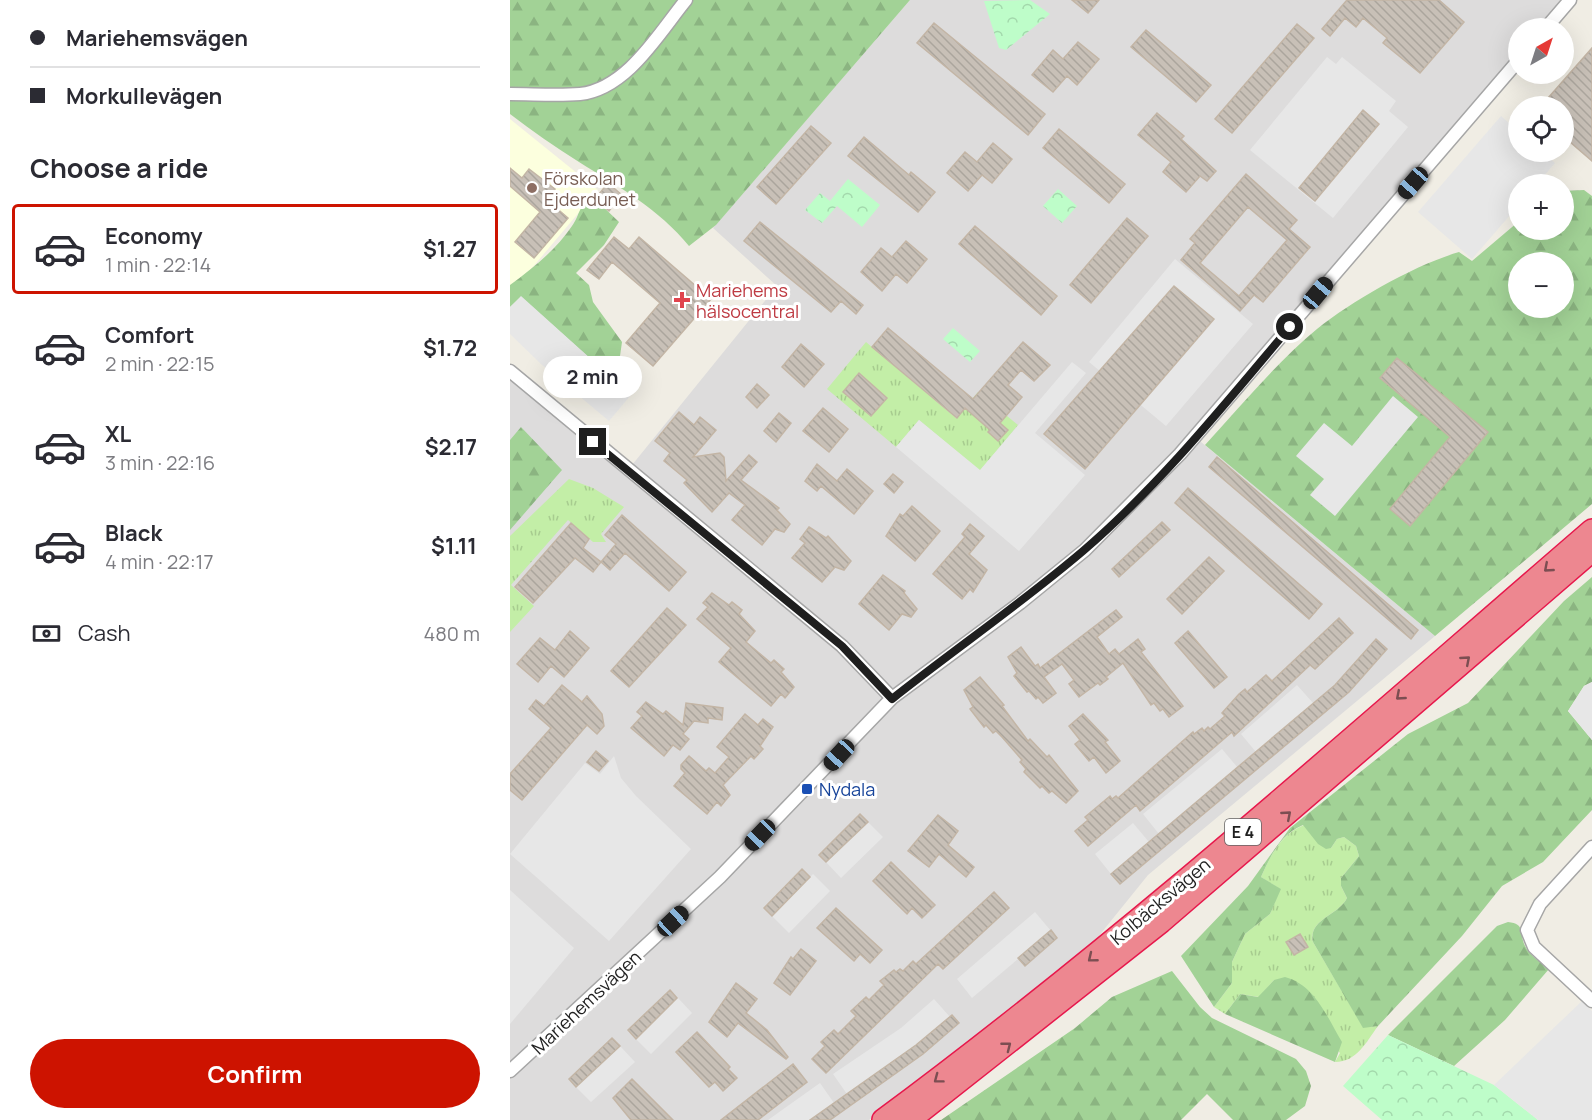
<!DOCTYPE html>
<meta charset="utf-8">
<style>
:root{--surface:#fff;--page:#f7f7f7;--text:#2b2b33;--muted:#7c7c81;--line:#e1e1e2;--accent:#cd1300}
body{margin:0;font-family:Manrope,sans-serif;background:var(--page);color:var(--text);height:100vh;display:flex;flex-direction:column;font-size:22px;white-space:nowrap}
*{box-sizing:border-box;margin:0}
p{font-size:20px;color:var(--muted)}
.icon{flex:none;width:33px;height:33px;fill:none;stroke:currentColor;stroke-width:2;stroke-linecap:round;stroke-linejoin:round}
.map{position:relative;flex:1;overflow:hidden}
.panel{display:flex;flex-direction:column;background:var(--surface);width:510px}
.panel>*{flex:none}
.banner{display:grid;align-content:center;height:132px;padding:0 30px;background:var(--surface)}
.needle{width:39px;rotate:39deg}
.buttons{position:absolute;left:998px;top:18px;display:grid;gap:12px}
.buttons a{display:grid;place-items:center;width:66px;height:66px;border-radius:50%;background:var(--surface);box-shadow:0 6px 24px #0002;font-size:30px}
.end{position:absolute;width:27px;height:27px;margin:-14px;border:8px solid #1f1f1f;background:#fff;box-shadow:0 0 0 3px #fff}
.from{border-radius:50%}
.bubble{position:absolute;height:42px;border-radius:21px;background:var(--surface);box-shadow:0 6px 24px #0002;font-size:20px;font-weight:700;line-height:42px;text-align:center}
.car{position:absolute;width:18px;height:36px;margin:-18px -9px;border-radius:8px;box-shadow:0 0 4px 2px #0007;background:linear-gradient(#222 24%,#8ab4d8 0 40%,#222 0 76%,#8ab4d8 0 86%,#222 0)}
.banner b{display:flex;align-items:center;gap:21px;height:57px;font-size:22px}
.banner b+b{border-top:2px solid var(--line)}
.banner i{width:15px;height:15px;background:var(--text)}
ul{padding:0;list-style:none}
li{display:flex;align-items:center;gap:18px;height:90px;margin:0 12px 9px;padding:0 18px;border:3px solid transparent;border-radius:6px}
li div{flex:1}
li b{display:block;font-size:22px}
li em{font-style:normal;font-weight:700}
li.current{border-color:var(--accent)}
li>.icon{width:54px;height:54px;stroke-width:1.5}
h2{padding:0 30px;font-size:27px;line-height:72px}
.pay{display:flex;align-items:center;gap:15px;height:66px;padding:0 30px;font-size:22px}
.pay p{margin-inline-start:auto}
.action{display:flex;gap:12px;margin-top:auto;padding:12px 30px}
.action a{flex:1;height:69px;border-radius:36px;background:var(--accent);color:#fff;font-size:24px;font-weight:700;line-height:69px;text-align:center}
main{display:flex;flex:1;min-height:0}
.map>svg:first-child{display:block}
.residential{fill:#dddcdc}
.education{fill:#fcffde}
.grass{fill:url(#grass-tufts)}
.forest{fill:url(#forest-firs);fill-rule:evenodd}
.park{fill:url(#park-crowns)}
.parking{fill:#e7e7e7}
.building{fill:url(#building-back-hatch);stroke:#c3b5a5;stroke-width:1.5;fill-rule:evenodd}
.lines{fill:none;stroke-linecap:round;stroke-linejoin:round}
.street-casing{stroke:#a6a6a6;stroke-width:15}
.highway-casing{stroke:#e7184c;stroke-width:24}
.street{stroke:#fff;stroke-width:12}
.highway{stroke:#ed8790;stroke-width:21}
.oneway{stroke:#7c4e52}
.route{stroke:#1f1f1f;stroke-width:8}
.education-dot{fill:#8d6e63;stroke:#fff;stroke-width:2}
.health-dot{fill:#e0444e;stroke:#fff;stroke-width:2}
.transit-dot{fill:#1a4fb4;stroke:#fff;stroke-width:2}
.labels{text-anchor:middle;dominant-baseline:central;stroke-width:6;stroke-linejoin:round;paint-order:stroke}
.shield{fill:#fff;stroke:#626262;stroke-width:1.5}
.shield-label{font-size:16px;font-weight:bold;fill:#1f1f1f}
.education-label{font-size:18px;fill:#785e54;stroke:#fff;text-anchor:start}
.health-label{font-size:18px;fill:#be3a42;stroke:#fff;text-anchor:start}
.transit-label{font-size:18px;fill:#164399;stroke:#fff;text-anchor:start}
.street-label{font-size:18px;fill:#1f1f1f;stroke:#fff}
</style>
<main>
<section class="panel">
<div class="banner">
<b><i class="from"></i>Mariehemsvägen</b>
<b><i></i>Morkullevägen</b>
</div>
<h2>Choose a ride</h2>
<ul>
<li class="current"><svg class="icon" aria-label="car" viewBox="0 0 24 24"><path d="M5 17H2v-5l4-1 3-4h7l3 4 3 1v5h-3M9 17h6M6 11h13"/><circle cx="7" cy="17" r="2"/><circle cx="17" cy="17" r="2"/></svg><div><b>Economy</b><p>1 min · 22:14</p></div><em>$1.27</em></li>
<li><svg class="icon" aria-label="car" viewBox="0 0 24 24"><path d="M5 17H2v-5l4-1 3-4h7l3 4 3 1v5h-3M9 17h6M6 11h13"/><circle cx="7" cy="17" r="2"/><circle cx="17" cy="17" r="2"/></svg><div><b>Comfort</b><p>2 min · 22:15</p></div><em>$1.72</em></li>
<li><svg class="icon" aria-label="car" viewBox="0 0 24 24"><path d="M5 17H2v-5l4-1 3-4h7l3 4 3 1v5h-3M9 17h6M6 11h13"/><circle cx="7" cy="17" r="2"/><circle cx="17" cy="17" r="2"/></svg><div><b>XL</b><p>3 min · 22:16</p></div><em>$2.17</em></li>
<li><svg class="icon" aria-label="car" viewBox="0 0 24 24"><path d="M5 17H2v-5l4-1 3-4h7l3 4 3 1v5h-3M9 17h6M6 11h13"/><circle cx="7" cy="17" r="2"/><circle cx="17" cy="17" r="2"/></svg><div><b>Black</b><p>4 min · 22:17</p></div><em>$1.11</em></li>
</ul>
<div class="pay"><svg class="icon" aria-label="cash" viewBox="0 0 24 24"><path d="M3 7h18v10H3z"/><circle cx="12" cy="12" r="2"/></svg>Cash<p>480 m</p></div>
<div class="action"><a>Confirm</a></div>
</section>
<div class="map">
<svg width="1082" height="1120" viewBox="0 0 1082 1120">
<defs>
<pattern id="grass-tufts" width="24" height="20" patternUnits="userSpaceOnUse" patternTransform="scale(1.5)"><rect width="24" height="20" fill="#c3eea7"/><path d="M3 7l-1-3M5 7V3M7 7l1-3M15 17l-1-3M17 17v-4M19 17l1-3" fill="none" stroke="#a7cc8f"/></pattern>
<pattern id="forest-firs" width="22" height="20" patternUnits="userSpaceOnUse" patternTransform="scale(1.5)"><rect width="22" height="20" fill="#a2d296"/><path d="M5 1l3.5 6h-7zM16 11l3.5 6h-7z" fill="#8bb481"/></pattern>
<pattern id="park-crowns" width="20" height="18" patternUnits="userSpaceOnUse" patternTransform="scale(1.5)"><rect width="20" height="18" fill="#befdc9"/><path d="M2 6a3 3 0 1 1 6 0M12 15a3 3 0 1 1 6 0" fill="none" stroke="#a3d8ac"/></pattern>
<pattern id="building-back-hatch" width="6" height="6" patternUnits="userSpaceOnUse" patternTransform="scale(1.5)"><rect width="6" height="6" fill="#c8c0b7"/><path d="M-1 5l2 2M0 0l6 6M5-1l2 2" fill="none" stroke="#aba59d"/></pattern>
</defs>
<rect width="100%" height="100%" fill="#f0ede4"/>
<!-- residential -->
<path class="residential" d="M400 0H1060L1036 28H1008V61L685 437 925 636 638 875 571 958 489 1024 359 1120H0V371L118 470 267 286 203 228Z"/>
<!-- education -->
<path class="education" d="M0 119 88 190 0 294Z"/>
<!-- grass -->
<path class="grass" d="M356 342 446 418 468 392 508 425 470 471 409 420 386 447 317 389Z
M59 479 83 488 114 507 91 534 96 542H83L58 520 1 585 24 606 0 632V536Z
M794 825 821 848 827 839 834 837 846 846 849 856 831 878V886L837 898C828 916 798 919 803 942L853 1027 868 1026C856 1042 847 1062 825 1062L830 1053 764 980 749 997 730 994 715 1014 704 1007 722 983V962L735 934 760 914 770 889 751 877C761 855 771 834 794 825Z"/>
<!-- forest -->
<path class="forest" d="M0 0H400L206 225 179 246C149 209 109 187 69 162 45 147 22 131 0 114Z
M1074 190 1082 196V504L925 636 695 445C730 407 767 362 807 329 843 300 905 265 949 252L962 261 1008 222V230H1053V191ZM1008 262H1053V308H1008Z
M85 199 109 222 94 245 66 273 79 285 83 302 112 342 108 370 103 379 11 297 0 307V285C23 268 46 250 62 226 71 214 67 204 85 199Z
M11 427 52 470 0 530V440Z
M1082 577V682L1074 686 1058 711 1082 740V810L1033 862 992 886 952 936 868 1026 853 1028 803 942C798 919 828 916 837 898L831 886V878L849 856 846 846 834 837 827 839 821 848 816 849 808 844 793 825C771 834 761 855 751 877L771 889 760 914 735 934 722 962V983L704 1007 671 956 738 886 780 828 898 734 958 703 1054 601Z
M998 922C1016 924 1009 933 1015 946 1019 955 1032 963 1039 969L995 1020 944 1066 878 1035 987 926Z
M662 971 690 1007 702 1018 786 1059 796 1071 801 1086 795 1106 776 1120H723L697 1094 671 1120H431L565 1028 602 997Z
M775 977C805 985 817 1017 832 1042L825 1062 715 1014 730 994 748 997 764 980Z"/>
<!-- park -->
<path class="park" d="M520 0 540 14 496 50 489 48 474 1Z
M338 179 370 205 352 227 327 206 312 223 295 210 310 193 320 201Z
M548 189 567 206 552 223 533 206Z
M443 328 470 351 460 362 433 339Z
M878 1035 984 1085 1028 1120H872L833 1086Z"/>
<!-- parking -->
<path class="parking" d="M817 57 826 64 832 57 886 101 879 111 898 127 823 218 740 150Z
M991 116 1008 131V152H1032L1045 163 1027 184H1008V206L962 259 908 212Z
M665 259 743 324 656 426 579 362Z
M11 296 121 395 99 421 31 364 0 334V307Z
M562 362 576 373 525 433 575 475 509 551 386 447 409 420 470 470Z
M883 396 908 417 825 516 800 495 814 479 786 456 814 423 842 446Z
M1082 682V740L1058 711 1074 686Z
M787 685 803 703 746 752 731 734Z
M712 749 728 768 649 834 633 814Z
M104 756 111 778 126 796 181 849 99 941 0 854 75 763 90 774Z
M358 822 373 837 331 878 316 862Z
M623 823 639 842 601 874 585 854Z
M303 874 320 891 279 933 262 916Z
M0 890 64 948 0 1024Z
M525 912 541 931 462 998 447 979Z
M168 998 182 1013 141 1054 126 1039Z
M424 999 440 1017 406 1045 337 1094 323 1074 391 1028Z
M1072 1001 1082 1011V1120H1028L984 1085Z
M110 1046 125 1062 81 1102 66 1087Z
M310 1083 324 1103 300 1120H258Z"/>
<!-- building -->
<path class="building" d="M562 0H589L578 13Z
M837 0H929L954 22 910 73 873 43 877 38 853 18 846 27 835 18 820 36 812 29Z
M424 23 535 114 518 135 407 43Z
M787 24 804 38 722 133 705 119Z
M636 30 701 85 686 102 621 47Z
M568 42 589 59 567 85 557 76 543 92 522 75 543 50 553 59Z
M1082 48V161L1053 136V106H1031Z
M853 110 869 124 805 201 789 188Z
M647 113 674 136 671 139 706 171 697 181 690 176 676 192 653 172 661 162 628 135Z
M301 126 321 143 266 204 247 187Z
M549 129 615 184 599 203 533 148Z
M354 137 399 175 401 172 425 192 408 212 338 156Z
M483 143 502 159 482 183 472 175 458 191 437 173 455 152 467 162Z
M0 168 12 178 19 169 45 189 36 199 58 218 24 258 5 242 30 212 0 186Z
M736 174 787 220 779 229 800 247 753 302 744 295 730 311 671 260 685 243 680 239ZM738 207 777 240 729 296 690 263Z
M98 183 112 195 99 211 85 199Z
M617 218 638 236 581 303 560 285Z
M250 222 353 305 346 314 331 301 321 312 234 241Z
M465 226 547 296 531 315 449 244Z
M104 237 119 249 129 237 201 299 143 366 116 343 150 303 102 262 89 279 77 270Z
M396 241 417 259 397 283 386 274 372 291 351 272 371 248 382 257Z
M664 286 704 319 575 469 534 434Z
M378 328 463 399 513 342 540 365 524 381 511 370 498 385 512 397 490 423 498 430 488 441 478 432 480 430 455 408 447 418 362 347Z
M291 344 314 364 294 387 272 367Z
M887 358 978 432 900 526 880 509 940 437 870 378Z
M349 373 377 398 361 416 333 392Z
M247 384 259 395 247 408 236 397Z
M313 408 338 429 319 452 293 431Z
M169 412 184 425 190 417 206 430 183 457 210 453 214 457 216 481 239 455 247 462 231 480 269 508 267 510 280 524 274 532 265 529 252 545 222 520 235 505 219 493 202 512 174 483 177 480 154 461 160 453 145 441Z
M269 413 281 423 266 442 254 431Z
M707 457 908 630 901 639 699 467Z
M307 464 327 481 337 469 363 491 344 514 311 486 307 491 295 481Z
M383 474 393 482 384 493 374 484Z
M678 488 812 604 799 619 665 503Z
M402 506 430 531 405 561 376 536 390 514 393 516Z
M112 515 176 572 159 591 115 553 100 570 91 562 106 544 95 535Z
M652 522 660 530 609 577 602 569Z
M61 523 79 539 73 548 91 562 83 572 65 558 23 603 5 587Z
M460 524 474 536 459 554 477 570 463 592 460 589 452 599 423 574 455 537 452 534Z
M299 527 316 538 318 536 341 561 334 570 325 567 312 582 282 558 295 543 290 539Z
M699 557 714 571 672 614 657 599Z
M373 575 395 591 394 593 407 609 401 617 392 614 379 630 349 604Z
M202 593 219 605 222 602 232 610 229 614 245 631 236 642 261 663 264 660 274 669 271 672 284 687 275 698 271 694 261 706 209 662 221 648 187 619 198 607 193 603Z
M157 608 176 625 119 687 101 671Z
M606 610 612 617 587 637 599 654 605 649 609 654 628 639 635 649 631 652 673 706 659 717 653 709 650 711 644 703 641 705 613 663 596 677 598 679 590 685 588 683 569 697 559 684 564 680 552 664 534 677 546 693 533 703 528 697 526 699 519 691 517 692 504 676 507 673 498 657 511 647 525 666 528 664 530 668Z
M829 618 843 633 805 669 800 665 724 736 722 732 630 811 626 805 578 846 565 831 578 820 575 817 600 796 602 799 606 796 608 798 683 732 684 734 692 728 694 731 698 727 700 729 715 716 712 713 729 694 735 689 737 692 756 675 762 681Z
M60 631 79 648 54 677 41 666 28 682 7 664 30 638 45 650Z
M678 631 717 677 704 688 665 643Z
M866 639 877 649 839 692 610 884 601 874 825 685Z
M470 677 494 705 492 706 518 741 520 739 537 757 539 755 568 791 556 803 542 791 539 793 532 786 530 788 514 772 516 769 510 762 512 760 492 737 486 731 483 733 476 725 474 727 460 709 463 707 454 690Z
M52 685 72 702 77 696 92 714 94 726 87 734 77 725 12 800 0 790V774L41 728 19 709 26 700 34 706Z
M136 702 153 714 156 711 173 725 176 703 213 708 212 720 198 718V723L184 721 173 734 179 739 170 750 163 745 154 756 121 728 132 716 127 712Z
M235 714 248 725 253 719 263 727 250 746 253 749 244 759 241 756 213 785 220 795 211 806 207 802 197 814 164 786 175 773 171 769V765L179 756 196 771 199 768 205 773 219 757 207 747Z
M573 714 598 740 595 742 610 761 596 773 584 757 579 761 565 744 570 740 559 726Z
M86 751 98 761 89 771 77 762Z
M350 814 358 822 316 862 309 855Z
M428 815 448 831 438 845 464 867 456 877 429 854 419 867 398 851Z
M381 862 425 905 412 918 402 908 397 914 363 881Z
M292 869 300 877 262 916 254 908Z
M484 892 499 908 433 969 428 964 316 1073 302 1059 315 1046 311 1042 324 1030 328 1034 346 1016 341 1011 356 997 359 1000 374 985 370 981 384 970 386 972 390 969 393 971 403 961 406 964Z
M326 908 372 950 360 963 350 954 344 961 307 928Z
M541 930 547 938 515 966 508 958Z
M790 934 798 947 784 955 776 942Z
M291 949 306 961 280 995 264 983 281 957 283 959Z
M226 983 247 999 236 1013 257 1030 278 1057 276 1059 228 1023 217 1037 199 1022Z
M160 990 167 998 126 1039 118 1030Z
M442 1015 449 1023 413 1054 320 1120H300L406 1045Z
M187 1032 220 1067 218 1069 227 1078 213 1091 205 1082 199 1087 166 1052Z
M102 1038 110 1046 66 1087 59 1079Z
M283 1064 297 1082 248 1120H211Z
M122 1079 163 1120H121L103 1098Z"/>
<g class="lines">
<!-- street casing -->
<g class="street-casing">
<path id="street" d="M1036 28 1060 0
M0 94C23 94 47 96 70 94 117 89 149 33 176 0
M0 371 332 646 382 698
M1082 847 1030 904 1017 930 1024 947 1082 1001
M0 1071 210 877 382 698 510 603 575 550 670 454 1008 61"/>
</g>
<!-- highway casing -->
<g class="highway-casing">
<path id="highway" d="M373 1120C620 937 849 731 1082 530
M400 1120 651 922 1082 551"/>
</g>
<!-- street -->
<use href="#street" class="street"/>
<!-- highway -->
<use href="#highway" class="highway"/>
</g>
<!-- one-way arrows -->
<defs><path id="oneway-chevron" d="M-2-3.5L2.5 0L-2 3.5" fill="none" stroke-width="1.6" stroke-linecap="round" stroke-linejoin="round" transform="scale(1.5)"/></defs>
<g class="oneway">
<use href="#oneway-chevron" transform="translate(1038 568) rotate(139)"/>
<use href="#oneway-chevron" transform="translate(956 660) rotate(-41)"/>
<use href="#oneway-chevron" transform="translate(890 696) rotate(139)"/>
<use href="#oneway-chevron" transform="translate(777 815) rotate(-41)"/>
<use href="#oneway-chevron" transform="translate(582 958) rotate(141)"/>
<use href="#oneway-chevron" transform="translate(497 1046) rotate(-38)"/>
<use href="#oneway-chevron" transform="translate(428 1079) rotate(143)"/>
</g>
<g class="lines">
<!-- route -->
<path class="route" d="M83 442 332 646 382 699C445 649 512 603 573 551 650 485 715 404 780 327"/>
</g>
<!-- markers -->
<circle class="education-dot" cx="22" cy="188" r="6"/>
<path class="health-dot" d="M169 291h6v6h6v6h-6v6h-6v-6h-6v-6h6z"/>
<rect class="transit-dot" x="291" y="783" width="12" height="12" rx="3"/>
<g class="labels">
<!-- shield labels -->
<rect class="shield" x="715" y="819" width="36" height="26" rx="4.5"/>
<g class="shield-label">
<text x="733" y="832">E 4</text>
</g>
<!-- education labels -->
<g class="education-label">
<text x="34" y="178">Förskolan<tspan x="34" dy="21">Ejderdunet</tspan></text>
</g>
<!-- health labels -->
<g class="health-label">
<text x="186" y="290">Mariehems<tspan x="186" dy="21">hälsocentral</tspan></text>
</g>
<!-- transit labels -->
<g class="transit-label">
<text x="309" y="789">Nydala</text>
</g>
<!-- street labels -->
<g class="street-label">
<text transform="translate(650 901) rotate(-40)">Kolbäcksvägen</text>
<text transform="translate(76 1002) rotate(-43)">Mariehemsvägen</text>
</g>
</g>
</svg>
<div class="buttons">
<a><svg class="needle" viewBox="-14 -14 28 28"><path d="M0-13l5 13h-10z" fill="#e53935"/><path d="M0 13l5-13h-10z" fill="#7c7c81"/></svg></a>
<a><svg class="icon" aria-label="locate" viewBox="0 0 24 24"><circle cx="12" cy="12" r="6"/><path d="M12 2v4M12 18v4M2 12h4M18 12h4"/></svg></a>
<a>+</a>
<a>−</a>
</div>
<i class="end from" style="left:780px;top:327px"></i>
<i class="end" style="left:83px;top:442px"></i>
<div class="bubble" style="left:33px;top:356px;width:99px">2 min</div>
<i class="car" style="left:903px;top:183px;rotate:221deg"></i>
<i class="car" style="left:808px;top:293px;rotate:40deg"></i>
<i class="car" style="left:329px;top:755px;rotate:223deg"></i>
<i class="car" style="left:250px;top:835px;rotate:224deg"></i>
<i class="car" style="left:163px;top:921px;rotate:47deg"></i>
</div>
</main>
